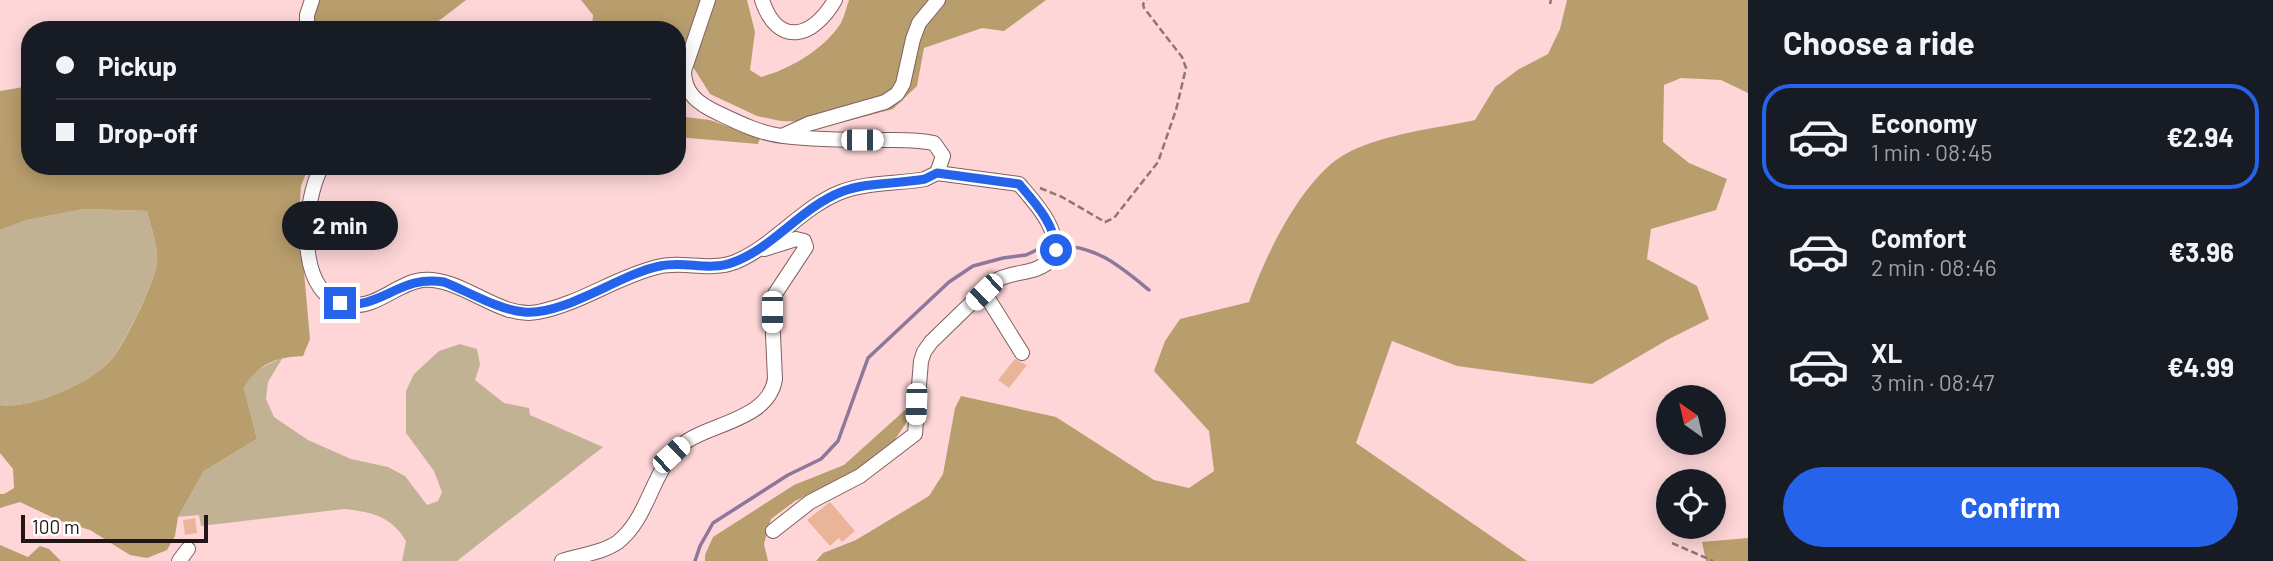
<!DOCTYPE html>
<meta charset="utf-8">
<style>
:root{--surface:#171b24;--page:#20242c;--text:#f1f3f6;--muted:#9ea1a6;--line:#363941;--accent:#2563eb}
body{margin:0;font-family:Barlow,sans-serif;background:var(--page);color:var(--text);height:100vh;display:flex;flex-direction:column;font-size:26px;white-space:nowrap}
*{box-sizing:border-box;margin:0}
p{font-size:23px;color:var(--muted)}
.icon{flex:none;width:38px;height:38px;fill:none;stroke:currentColor;stroke-width:2;stroke-linecap:round;stroke-linejoin:round}
.map{position:relative;flex:1;overflow:hidden}
.details{display:flex;flex-direction:column;background:var(--surface);width:525px}
.details>*{flex:none}
.top-card{position:absolute;left:21px;top:21px;width:665px;height:154px;border-radius:28px;box-shadow:0 4px 18px #0003;display:grid;align-content:center;height:154px;padding:0 35px;background:var(--surface)}
.needle{width:46px;rotate:326deg}
.tools{position:absolute;left:1656px;top:385px;display:grid;gap:14px}
.tools a{display:grid;place-items:center;width:70px;height:70px;border-radius:50%;background:var(--surface);box-shadow:0 4px 18px #0003;font-size:35px}
.scale{position:absolute;left:21px;bottom:18px;width:187px;box-sizing:border-box;padding-left:7px;border:4px solid #231516;border-top:0;font-size:19px;line-height:24px;white-space:nowrap;color:#231516;-webkit-text-stroke:5px #fff;paint-order:stroke}
.end{position:absolute;width:32px;height:32px;margin:-16px;border:9px solid #2563eb;background:#fff;box-shadow:0 0 0 4px #fff}
.from{border-radius:50%}
.bubble{position:absolute;height:49px;border-radius:24px;background:var(--surface);box-shadow:0 4px 18px #0003;font-size:23px;font-weight:700;line-height:49px;text-align:center}
.car{position:absolute;width:21px;height:42px;margin:-21px -10px;border-radius:9px;box-shadow:0 0 5px 2px #0007;background:linear-gradient(#fff 24%,#345 0 40%,#fff 0 76%,#345 0 86%,#fff 0)}
.top-card b{display:flex;align-items:center;gap:24px;height:66px;font-size:26px}
.top-card b+b{border-top:2px solid var(--line)}
.top-card i{width:18px;height:18px;background:var(--text)}
ul{padding:0;list-style:none}
li{display:flex;align-items:center;gap:21px;height:105px;margin:0 14px 10px;padding:0 21px;border:4px solid transparent;border-radius:28px}
li div{flex:1}
li b{display:block;font-size:26px}
li em{font-style:normal;font-weight:700}
li.on{border-color:var(--accent)}
li>.icon{width:63px;height:63px;stroke-width:1.5}
h2{padding:0 35px;font-size:32px;line-height:84px}
.action{display:flex;gap:14px;margin-top:auto;padding:14px 35px}
.action a{flex:1;height:80px;border-radius:42px;background:var(--accent);color:#fff;font-size:28px;font-weight:700;line-height:80px;text-align:center}
main{display:flex;flex:1;min-height:0}
.map>svg:first-child{display:block}
.green{fill:#c2b294}
.forest{fill:#b99e6d}
.lines{fill:none;stroke-linecap:round;stroke-linejoin:round}
.stream{stroke:#8d779a;stroke-width:3.5}
.building{fill:#eab498}
.minor-casing{stroke:#815f60;stroke-width:16}
.path{stroke:#907577;stroke-width:2.5;stroke-dasharray:7 3.5;stroke-linecap:butt}
.minor{stroke:#fff;stroke-width:14}
.route{stroke:#2563eb;stroke-width:9}
</style>
<main>
<div class="map">
<svg width="1748" height="561" viewBox="0 0 1748 561">
<rect width="100%" height="100%" fill="#fed6d8"/>
<!-- green -->
<path class="green" d="M84 209 147 211C151 227 158 246 157 264 156 280 122 347 111 360 91 383 30 410 0 405V230L27 220Z
M460 344 477 349 480 365 475 380 504 403 529 408 530 415 603 447 457 561H402L406 541C391 516 372 512 344 509L201 526 199 515 178 517 204 471 257 439 244 388 251 373 283 357 268 382 266 399 274 417 308 440 351 459 388 467 405 476 427 505 438 501 442 492 434 471 406 433V391L414 374 439 351Z"/>
<!-- forest -->
<path class="forest" d="M318 0H466L427 30H314L311 18Z
M581 0H747L755 32 750 70 761 77C790 69 821 51 839 26 844 19 846 8 849 0H1046L1004 31 982 28 924 48 917 86 893 109 840 123 781 121 757 116 710 94 695 70 677 49V30H592L593 15Z
M1567 0H1748V93L1721 80 1681 78 1664 85 1663 142 1689 163 1727 179 1716 210 1651 229 1647 259 1697 286 1709 319 1667 340 1592 384 1457 366 1392 341 1356 443 1527 561H816L823 553 856 540 929 496 943 474 955 408 961 396 1056 417 1154 480 1189 488 1214 471 1209 431 1154 371 1165 341 1180 319 1249 302C1265 256 1304 174 1349 152 1388 133 1433 129 1475 120L1495 87 1519 69 1548 54 1560 29Z
M30 86V166H309L301 186 299 216 310 339 303 356C277 357 256 364 244 388L257 439 204 471 178 517 175 536 167 550 147 558 130 555 90 530 58 520 20 502 0 508V494H4L14 488 13 469 0 453V405C30 410 91 383 111 360 123 347 156 280 157 263 158 246 151 227 147 211L84 209 27 220 0 230V91Z
M677 116 710 120 760 138 758 144 677 137Z
M905 410 912 414 894 441 852 473 795 501 771 519 764 544 768 561H705V555L713 537 794 485 844 465Z
M1748 538V561H1706L1702 542Z
M0 545 28 557 40 546 49 549 61 561H0Z"/>
<g class="lines">
<!-- stream -->
<path class="stream" d="M1059 246C1096 245 1122 268 1149 290
M695 561 700 546 713 523 788 475 821 459 838 441 868 358 949 282 973 266 1003 258 1026 255 1045 246H1051"/>
</g>
<!-- building -->
<path class="building" d="M1015 359 1027 365 1009 388 998 380Z
M830 502 855 531 842 542 839 538 830 546 807 520Z
M195 518 197 533 185 535 183 520Z"/>
<g class="lines">
<!-- minor casing -->
<g class="minor-casing">
<path id="minor" d="M762 0C778 48 813 38 835 0
M307 30V15L312 0
M782 136 808 124 885 102 897 94 903 84 913 39 919 23 938 0
M322 166C302 202 293 303 353 305 377 307 398 283 422 280 462 276 499 320 538 312 580 304 616 277 657 267 683 260 709 272 735 262 774 246 802 207 841 192 866 182 898 184 925 179L937 173 943 156 934 143C915 139 899 140 881 140 849 140 816 140 784 136 761 134 739 123 718 113 699 104 684 94 684 71L708 0
M984 292 1022 353
M773 531 810 502 860 476 915 434 921 361 924 352 931 342 993 282C1013 269 1034 277 1053 258 1062 230 1035 203 1019 184L937 173
M179 561 188 549
M562 561C580 555 602 553 618 542 651 516 652 464 687 441 715 423 769 418 775 379L772 312 775 294 806 247 804 241 796 239 764 249"/>
</g>
<!-- path -->
<path class="path" d="M1550 4 1551 0
M1040 188 1062 197 1105 222 1114 218 1158 162 1176 110 1186 68 1182 57 1144 8 1143 4 1147 0
M1672 543 1713 561"/>
<!-- minor -->
<use href="#minor" class="minor"/>
</g>
<g class="lines">
<!-- route -->
<path class="route" d="M340 303C381 311 399 274 444 282 467 291 499 310 524 312 564 316 620 274 660 266 685 260 709 272 734 262 774 247 801 208 841 192 866 182 898 184 925 179L937 173 1019 184C1035 203 1055 224 1056 250"/>
</g>
</svg>
<div class="tools">
<a><svg class="needle" viewBox="-14 -14 28 28"><path d="M0-13l5 13h-10z" fill="#e53935"/><path d="M0 13l5-13h-10z" fill="#9ea1a6"/></svg></a>
<a><svg class="icon" aria-label="locate" viewBox="0 0 24 24"><circle cx="12" cy="12" r="6"/><path d="M12 2v4M12 18v4M2 12h4M18 12h4"/></svg></a>
</div>
<div class="scale">100 m</div>
<i class="end from" style="left:1056px;top:250px"></i>
<i class="end" style="left:340px;top:303px"></i>
<div class="bubble" style="left:282px;top:201px;width:116px">2 min</div>
<i class="car" style="left:862px;top:140px;rotate:90deg"></i>
<i class="car" style="left:984px;top:292px;rotate:226deg"></i>
<i class="car" style="left:772px;top:312px;rotate:180deg"></i>
<i class="car" style="left:916px;top:404px;rotate:182deg"></i>
<i class="car" style="left:671px;top:455px;rotate:47deg"></i>
<div class="top-card">
<b><i class="from"></i>Pickup</b>
<b><i></i>Drop-off</b>
</div>
</div>
<section class="details">
<h2>Choose a ride</h2>
<ul>
<li class="on"><svg class="icon" aria-label="car" viewBox="0 0 24 24"><path d="M5 17H2v-5l4-1 3-4h7l3 4 3 1v5h-3M9 17h6M6 11h13"/><circle cx="7" cy="17" r="2"/><circle cx="17" cy="17" r="2"/></svg><div><b>Economy</b><p>1 min · 08:45</p></div><em>€2.94</em></li>
<li><svg class="icon" aria-label="car" viewBox="0 0 24 24"><path d="M5 17H2v-5l4-1 3-4h7l3 4 3 1v5h-3M9 17h6M6 11h13"/><circle cx="7" cy="17" r="2"/><circle cx="17" cy="17" r="2"/></svg><div><b>Comfort</b><p>2 min · 08:46</p></div><em>€3.96</em></li>
<li><svg class="icon" aria-label="car" viewBox="0 0 24 24"><path d="M5 17H2v-5l4-1 3-4h7l3 4 3 1v5h-3M9 17h6M6 11h13"/><circle cx="7" cy="17" r="2"/><circle cx="17" cy="17" r="2"/></svg><div><b>XL</b><p>3 min · 08:47</p></div><em>€4.99</em></li>
</ul>
<div class="action"><a>Confirm</a></div>
</section>
</main>
